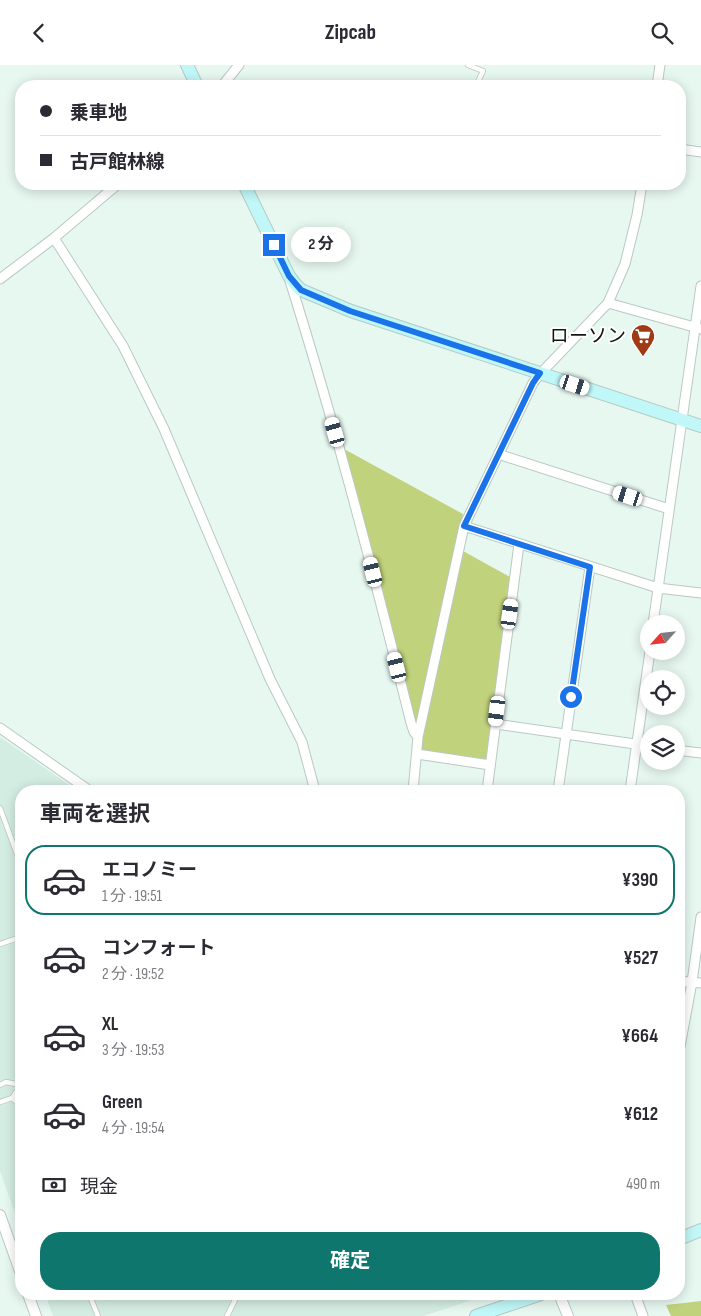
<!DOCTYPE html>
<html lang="ja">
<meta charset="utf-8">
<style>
:root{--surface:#fff;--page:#f7f7f7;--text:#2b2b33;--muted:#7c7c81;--line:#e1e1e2;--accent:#0f766e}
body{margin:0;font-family:"Sofia Sans Condensed","Noto Sans JP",sans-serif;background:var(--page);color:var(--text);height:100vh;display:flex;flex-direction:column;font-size:19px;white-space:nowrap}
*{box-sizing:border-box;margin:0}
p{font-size:16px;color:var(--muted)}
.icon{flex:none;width:28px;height:28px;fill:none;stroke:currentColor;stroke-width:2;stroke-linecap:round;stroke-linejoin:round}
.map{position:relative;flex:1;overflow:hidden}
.sheet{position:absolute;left:15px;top:720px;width:670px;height:515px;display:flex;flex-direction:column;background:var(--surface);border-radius:20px;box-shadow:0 2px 12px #0003}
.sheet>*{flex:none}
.hud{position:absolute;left:15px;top:15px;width:671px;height:110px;border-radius:20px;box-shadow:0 2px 12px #0003;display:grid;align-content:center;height:110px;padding:0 25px;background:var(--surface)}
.needle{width:32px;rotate:243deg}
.buttons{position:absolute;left:640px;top:550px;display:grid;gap:10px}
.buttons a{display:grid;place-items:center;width:45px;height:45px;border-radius:50%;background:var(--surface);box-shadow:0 2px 12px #0003;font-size:25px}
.end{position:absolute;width:22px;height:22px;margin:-11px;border:6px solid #1a73e8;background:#fff;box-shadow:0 0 0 2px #fff}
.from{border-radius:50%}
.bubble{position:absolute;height:35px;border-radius:18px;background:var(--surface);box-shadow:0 2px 12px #0003;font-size:16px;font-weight:700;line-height:35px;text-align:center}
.car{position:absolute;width:15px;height:30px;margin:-15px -8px;border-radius:6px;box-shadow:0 0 4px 1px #0007;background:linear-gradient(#fff 24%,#345 0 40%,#fff 0 76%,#345 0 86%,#fff 0)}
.hud b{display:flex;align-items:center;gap:18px;height:48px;font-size:19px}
.hud b+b{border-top:1px solid var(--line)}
.hud i{width:12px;height:12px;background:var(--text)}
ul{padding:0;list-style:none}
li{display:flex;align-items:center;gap:15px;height:70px;margin:0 10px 8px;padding:0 15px;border:2px solid transparent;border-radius:20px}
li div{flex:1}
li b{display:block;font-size:19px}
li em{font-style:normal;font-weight:700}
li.selected{border-color:var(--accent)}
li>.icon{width:45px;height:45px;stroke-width:1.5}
h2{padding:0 25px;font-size:22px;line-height:60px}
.pay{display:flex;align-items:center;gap:12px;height:55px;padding:0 25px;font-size:19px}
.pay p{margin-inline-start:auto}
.button{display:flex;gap:10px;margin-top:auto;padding:10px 25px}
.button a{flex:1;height:58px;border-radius:20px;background:var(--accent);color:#fff;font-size:20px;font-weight:700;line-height:58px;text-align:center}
header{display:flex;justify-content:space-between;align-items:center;height:65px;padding:0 25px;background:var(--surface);font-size:22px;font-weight:700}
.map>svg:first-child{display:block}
.built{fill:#d4ede3}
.green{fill:#c1d27d}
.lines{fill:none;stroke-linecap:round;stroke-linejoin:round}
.service-casing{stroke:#b9c9c3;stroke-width:6}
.minor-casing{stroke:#b9c9c3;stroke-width:11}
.tertiary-casing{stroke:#b9c9c3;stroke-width:12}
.secondary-casing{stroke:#b9c9c3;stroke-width:14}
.service{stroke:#fff;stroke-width:4.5}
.minor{stroke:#fff;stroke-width:9}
.tertiary{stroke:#fff;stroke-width:10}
.secondary{stroke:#c0f7f8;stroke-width:12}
.route{stroke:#1a73e8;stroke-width:6}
.labels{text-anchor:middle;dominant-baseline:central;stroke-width:4;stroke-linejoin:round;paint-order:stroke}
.poi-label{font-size:19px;fill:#101513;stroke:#fff;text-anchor:end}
</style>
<header><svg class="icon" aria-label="back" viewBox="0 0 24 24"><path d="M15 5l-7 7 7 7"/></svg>Zipcab<svg class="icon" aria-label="search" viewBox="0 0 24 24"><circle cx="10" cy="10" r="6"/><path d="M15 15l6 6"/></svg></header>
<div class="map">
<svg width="701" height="1251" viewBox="0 0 701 1251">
<rect width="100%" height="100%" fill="#e7f8f1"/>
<!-- built -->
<path class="built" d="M0 672 78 726H21V1165L0 1106Z
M45 1229H490L424 1251H53Z"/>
<!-- green -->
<path class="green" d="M344 384 463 449 416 660 355 423Z
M463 486 510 512 501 618 491 697 421 685 422 670Z
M701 1236V1251H671L666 1240Z"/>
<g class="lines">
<!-- service casing -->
<g class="service-casing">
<path id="service" d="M468 0 483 6 476 21
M0 743 21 800
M0 879 21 872
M0 1020 6 1017 21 1020
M12 1033 21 1041
M0 1037 12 1033 21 1020
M89 1229 98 1251
M227 1251 238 1229"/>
</g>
<!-- minor casing -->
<g class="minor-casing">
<path id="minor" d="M222 21 239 0
M657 21 660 0
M680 84 701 87
M54 173 123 281 164 364 270 614 302 677 315 726
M0 214 54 173 118 119
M290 216C336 362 374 510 411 658L414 667 418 672
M608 238 701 264
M499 388 504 391 669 444
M464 461 658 523 701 528
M653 559 701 221
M496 659 649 681
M0 663 90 726
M676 685 701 688
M417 689 490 700
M413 726 418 672 464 461 533 318 540 309 608 238 625 199 637 150 642 119
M487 726 519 479
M558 726 590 502
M630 726 650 586
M679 916 701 918
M679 987 692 917 701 852
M635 1229 643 1251"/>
</g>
<!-- tertiary casing -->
<g class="tertiary-casing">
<path id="tertiary" d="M0 1150 21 1209
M28 1229 36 1251
M559 1229 568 1251"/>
</g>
<!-- secondary casing -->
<g class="secondary-casing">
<path id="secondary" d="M187 0 197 21
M244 119 289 211 295 219 301 225 351 246 701 361
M679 1174 701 1165
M476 1251 541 1229"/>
</g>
<!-- service -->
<use href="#service" class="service"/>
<!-- minor -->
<use href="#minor" class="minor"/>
<!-- tertiary -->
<use href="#tertiary" class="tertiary"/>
<!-- secondary -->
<use href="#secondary" class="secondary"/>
</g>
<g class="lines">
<!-- route -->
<path class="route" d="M274 180 289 211 301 225 350 246 540 308 533 318 464 461 590 502 571 632"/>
</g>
<!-- icons -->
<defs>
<g id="supermarket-pin" transform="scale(1.25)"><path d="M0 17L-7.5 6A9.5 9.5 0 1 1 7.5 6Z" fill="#a03a14" stroke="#fff"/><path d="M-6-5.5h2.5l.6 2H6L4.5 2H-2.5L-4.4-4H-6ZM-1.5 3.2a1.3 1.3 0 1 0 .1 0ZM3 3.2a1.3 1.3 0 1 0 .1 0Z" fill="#fff"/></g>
</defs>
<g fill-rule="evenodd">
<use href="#supermarket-pin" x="643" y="271"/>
</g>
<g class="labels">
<!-- poi labels -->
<g class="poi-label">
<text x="626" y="271">ローソン</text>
</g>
</g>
</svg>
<div class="buttons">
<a><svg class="needle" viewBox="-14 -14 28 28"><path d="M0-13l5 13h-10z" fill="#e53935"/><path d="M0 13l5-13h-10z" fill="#7c7c81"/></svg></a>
<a><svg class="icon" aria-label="locate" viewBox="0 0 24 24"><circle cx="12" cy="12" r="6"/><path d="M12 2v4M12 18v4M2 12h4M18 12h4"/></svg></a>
<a><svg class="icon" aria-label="layers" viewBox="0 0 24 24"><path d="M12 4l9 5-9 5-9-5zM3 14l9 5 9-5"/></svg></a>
</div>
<i class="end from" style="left:571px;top:632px"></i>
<i class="end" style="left:274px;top:180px"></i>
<div class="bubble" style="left:291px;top:162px;width:60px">2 分</div>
<i class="car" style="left:575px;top:320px;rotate:108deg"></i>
<i class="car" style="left:335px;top:367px;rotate:344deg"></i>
<i class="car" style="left:628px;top:431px;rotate:288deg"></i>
<i class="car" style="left:373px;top:507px;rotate:346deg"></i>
<i class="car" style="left:510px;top:549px;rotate:8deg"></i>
<i class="car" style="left:397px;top:602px;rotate:346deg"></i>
<i class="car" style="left:497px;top:646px;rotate:187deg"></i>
<div class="hud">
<b><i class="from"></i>乗車地</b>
<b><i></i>古戸館林線</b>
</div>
<section class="sheet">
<h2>車両を選択</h2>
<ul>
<li class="selected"><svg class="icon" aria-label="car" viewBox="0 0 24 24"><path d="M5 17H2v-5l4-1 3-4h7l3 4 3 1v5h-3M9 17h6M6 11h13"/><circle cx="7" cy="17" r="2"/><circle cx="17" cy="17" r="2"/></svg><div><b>エコノミー</b><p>1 分 · 19:51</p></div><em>¥390</em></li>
<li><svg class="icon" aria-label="car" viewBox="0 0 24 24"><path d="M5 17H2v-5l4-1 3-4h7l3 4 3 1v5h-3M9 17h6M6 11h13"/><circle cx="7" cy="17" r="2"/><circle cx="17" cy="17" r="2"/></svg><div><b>コンフォート</b><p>2 分 · 19:52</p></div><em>¥527</em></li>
<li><svg class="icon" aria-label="car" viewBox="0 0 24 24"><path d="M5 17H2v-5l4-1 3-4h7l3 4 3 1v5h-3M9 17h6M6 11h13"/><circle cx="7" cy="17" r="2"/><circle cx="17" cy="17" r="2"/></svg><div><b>XL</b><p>3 分 · 19:53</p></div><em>¥664</em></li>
<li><svg class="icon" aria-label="car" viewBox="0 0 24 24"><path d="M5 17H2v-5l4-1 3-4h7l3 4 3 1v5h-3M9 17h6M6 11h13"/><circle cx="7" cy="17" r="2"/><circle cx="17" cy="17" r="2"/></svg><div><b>Green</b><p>4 分 · 19:54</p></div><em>¥612</em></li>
</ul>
<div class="pay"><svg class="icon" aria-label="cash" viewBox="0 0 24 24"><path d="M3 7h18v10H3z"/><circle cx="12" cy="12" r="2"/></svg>現金<p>490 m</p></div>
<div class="button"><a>確定</a></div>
</section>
</div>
